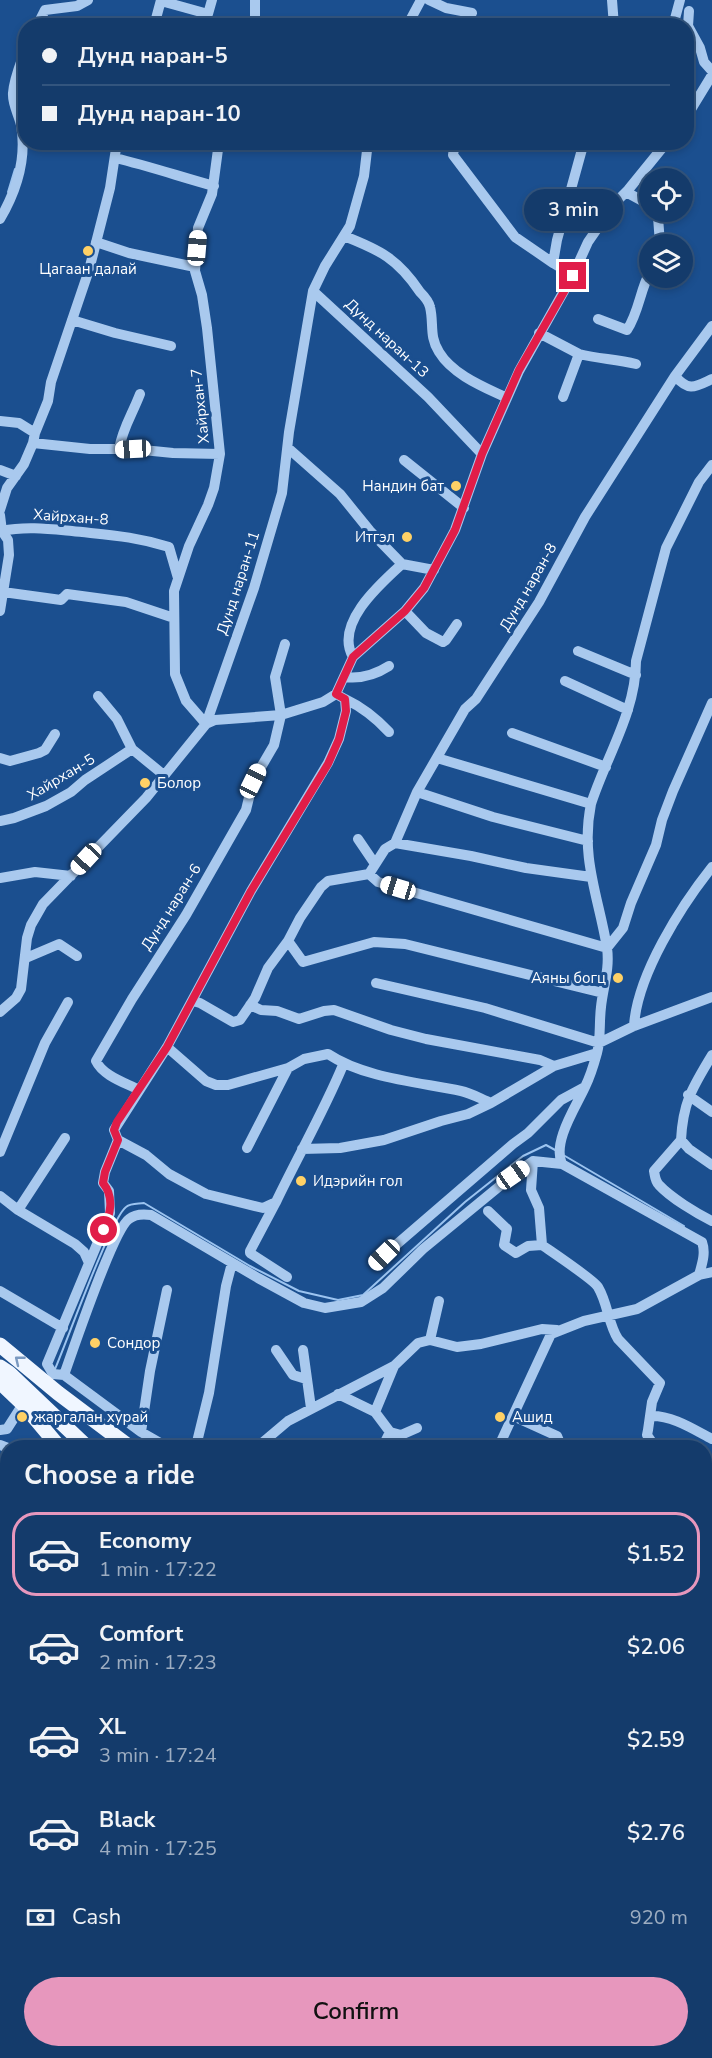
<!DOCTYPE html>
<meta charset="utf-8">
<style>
:root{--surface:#143b6b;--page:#214673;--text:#f1f3f6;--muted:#9dadc1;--line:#33557e;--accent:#e797bd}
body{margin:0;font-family:"Nunito Sans",sans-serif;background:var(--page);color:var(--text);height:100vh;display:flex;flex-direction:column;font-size:22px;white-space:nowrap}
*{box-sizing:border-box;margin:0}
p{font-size:20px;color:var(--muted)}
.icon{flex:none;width:33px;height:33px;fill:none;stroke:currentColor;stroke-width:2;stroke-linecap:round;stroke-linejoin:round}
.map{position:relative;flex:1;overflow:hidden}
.side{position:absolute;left:0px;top:1440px;width:712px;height:618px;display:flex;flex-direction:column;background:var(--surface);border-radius:24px 24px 0 0;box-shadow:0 3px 9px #0003,0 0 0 2px var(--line)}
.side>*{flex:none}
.top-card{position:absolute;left:18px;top:18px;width:676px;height:132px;border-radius:24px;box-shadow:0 3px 9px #0003,0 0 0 2px var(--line);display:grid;align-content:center;height:132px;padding:0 24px;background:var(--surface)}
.buttons{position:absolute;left:639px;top:168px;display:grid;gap:12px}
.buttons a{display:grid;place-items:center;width:54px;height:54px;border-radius:50%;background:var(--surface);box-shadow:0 3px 9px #0003,0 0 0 2px var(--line);font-size:30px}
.end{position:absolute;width:27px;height:27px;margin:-14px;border:8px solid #e11d48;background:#fff;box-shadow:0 0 0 3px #fff}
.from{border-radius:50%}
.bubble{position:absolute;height:42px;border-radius:21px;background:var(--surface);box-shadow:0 3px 9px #0003,0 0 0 2px var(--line);font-size:20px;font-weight:600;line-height:42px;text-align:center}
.car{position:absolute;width:18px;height:36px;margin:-18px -9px;border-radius:8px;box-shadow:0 0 4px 2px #0007;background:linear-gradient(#fff 24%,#345 0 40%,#fff 0 76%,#345 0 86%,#fff 0)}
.top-card b{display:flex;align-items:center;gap:21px;height:57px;font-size:22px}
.top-card b+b{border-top:2px solid var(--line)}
.top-card i{width:15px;height:15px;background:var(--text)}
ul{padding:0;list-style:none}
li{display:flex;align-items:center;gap:18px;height:84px;margin:0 12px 9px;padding:0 12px;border:3px solid transparent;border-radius:24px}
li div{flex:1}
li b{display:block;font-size:22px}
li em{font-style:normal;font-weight:600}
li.on{border-color:var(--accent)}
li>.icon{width:54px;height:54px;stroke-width:1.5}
h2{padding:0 24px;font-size:27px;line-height:72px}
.pay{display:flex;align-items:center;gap:15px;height:66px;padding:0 24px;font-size:22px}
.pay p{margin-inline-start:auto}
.primary-button{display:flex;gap:12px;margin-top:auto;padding:12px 24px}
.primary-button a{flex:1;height:69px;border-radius:36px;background:var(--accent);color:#111;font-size:24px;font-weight:600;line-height:69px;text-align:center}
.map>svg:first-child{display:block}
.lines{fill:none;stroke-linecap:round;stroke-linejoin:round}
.stream{stroke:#9cc4f0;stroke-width:2}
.minor{stroke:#a9c9ee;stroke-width:10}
.major{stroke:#f0f6ff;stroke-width:15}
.oneway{stroke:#7b9ac1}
.route{stroke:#e11d48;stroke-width:8}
.poi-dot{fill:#ffd166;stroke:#1b4f8f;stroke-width:2}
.labels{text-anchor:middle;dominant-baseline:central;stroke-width:6;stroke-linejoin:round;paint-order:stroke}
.poi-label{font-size:15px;fill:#fff;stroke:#1b4f8f;text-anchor:start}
.street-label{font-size:15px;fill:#fff;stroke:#1b4f8f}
</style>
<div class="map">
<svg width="712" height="2058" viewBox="0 0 712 2058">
<rect width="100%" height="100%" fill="#1b4f8f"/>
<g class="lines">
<!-- stream -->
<path class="stream" d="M8 192 15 169
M565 1156 684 1226
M55 1369C66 1344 111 1218 126 1207 131 1203 138 1204 144 1203L250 1266 299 1291 338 1300 363 1295 465 1202 523 1156 546 1145 557 1151
M26 1448V1447
M0 1517 8 1497
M410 2050 433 2058"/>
<!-- minor -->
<path class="minor" d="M255 0V26
M429 0 446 8 472 13
M612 0 614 26
M161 1 208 14 212 0
M689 11 688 26 700 48 704 62 712 71
M37 26 45 10 77 6 88 0
M154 26 161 0
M407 26 421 0
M673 26 680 0
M687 116 712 75
M455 142 453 155 515 237 553 263
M564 142 583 148
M115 158C149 166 181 177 214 186
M626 192 650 205
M655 212 658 217 660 244
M0 219C17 190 27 159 21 125 19 115 12 104 13 93 14 78 21 63 26 48
M344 236C380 250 398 259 420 292 424 296 429 302 430 307 434 323 429 337 439 352 453 375 484 387 507 398
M96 242 129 253 195 267
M573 275 553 263 557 240 584 142
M313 291 428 397 482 454
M598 319 627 330C639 312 640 290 650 272
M72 320 115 333 171 346
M539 333 579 354 563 397
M579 354C599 359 616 359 636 364
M675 376C689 392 695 387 712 379
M0 421 19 423 35 433
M33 443 90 449H133L173 453 220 454
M288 448 340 494 370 531 402 564
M119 449C123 427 132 415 140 394
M404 460 464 508
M0 470 16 476
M0 510 7 488 24 464 33 443 35 433 48 401 51 382 89 270 110 188 117 142
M0 515 2 531 8 540 9 555 0 611
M2 531C25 526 50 529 72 531 108 535 134 536 169 547L178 578
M3 592 61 600 67 594 126 602 174 618
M405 611 426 633 443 642 446 640 457 624
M578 651 636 675
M353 657C334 624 380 584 402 564L434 570
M345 677C361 679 375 675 389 666
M565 681 628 710
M336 694 345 699 346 711 339 739 328 763 251 891 167 1047 114 1130 118 1140 105 1172 103 1183 109 1191 110 1213 47 1364 53 1374 64 1375C73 1350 113 1230 129 1219 135 1214 144 1214 151 1215L258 1278 304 1303 325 1308 361 1302 383 1288 423 1249 513 1175 533 1161 562 1164 702 1242C706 1253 702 1264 699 1275L637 1309 584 1321 551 1334 498 1448
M98 696 117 719 132 749 165 776
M345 699C362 707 376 718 389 732
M206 724 215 720 281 715 323 702 336 694 353 657 405 611 424 588 455 530 482 454 519 371 573 275 588 242 615 203 628 190 667 142
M206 724 186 701 175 674 174 591 189 546 208 505 214 488 220 454 207 328 202 295 195 271 198 228 212 194 219 142
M512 733 606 767
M0 758 10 761 39 753 45 750 55 734
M437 758 591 804
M417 792 493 817 588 841
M0 821 14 818 46 806 71 792 85 780 132 749
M358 839 375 864
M395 843 471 856 526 868 591 877
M369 874 378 882 607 948 623 928 631 903 656 845 662 820 673 791 712 703
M0 878 35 872 71 876
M288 941 303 962 374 942 405 944 603 993
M26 958 59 944 77 956
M376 983 485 1008 599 1043 634 1026 712 997
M193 1001 200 1003 233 1022 240 1020 255 998 268 968 288 941 300 918 321 887 328 881 369 874 385 849 395 843 417 792 465 709 476 699 539 602 585 517 675 376 712 326
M250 1005 261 1010 277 1011 299 1019 324 1011 334 1010 391 1030 426 1039 540 1060 554 1066
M0 1012 16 998 21 989 27 938 31 925 43 904 146 798 206 724 254 588 282 493 289 432 313 291 325 266 350 226 364 176 368 142
M634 1026C637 975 681 906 712 867
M167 1047 206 1081 216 1085H228L288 1068 304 1059 328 1054C364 1078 418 1082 461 1091 471 1093 481 1099 491 1103L554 1066 597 1053
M712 1055C693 1087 683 1101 681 1140L689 1149 712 1165
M139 1090C126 1083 103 1076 96 1061L132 999 186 915 246 810 253 781 274 745 281 715 275 677 285 644
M688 1095 712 1112
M118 1140 146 1155 169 1174 206 1194 263 1208 276 1202C298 1156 324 1111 343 1065
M681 1140 654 1171C655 1176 655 1181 659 1185 671 1198 696 1213 712 1221
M247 1148 288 1068
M302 1149 340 1148 384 1140 441 1121 468 1114 491 1103
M0 1152 45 1043 68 1002
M533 1161 531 1190 539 1208 542 1245
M562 1164C552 1142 576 1107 585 1087 590 1077 594 1064 597 1053 601 1039 599 1022 601 1007 603 987 610 969 607 948 599 898 580 858 591 804 606 757 636 712 636 661L666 548 699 482 712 465
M0 1196 18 1210 75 1244 84 1252 89 1263
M276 1202 250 1251V1253L287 1277
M18 1210 65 1138
M488 1211 507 1229 504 1245 516 1253 528 1246 542 1245C552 1252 594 1280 598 1287 608 1304 608 1323 618 1339L660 1383 652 1402 648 1430 647 1435 656 1448
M375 1263 513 1144 528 1133 561 1100 585 1087
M699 1275 712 1272
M0 1291 63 1328
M430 1340 439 1301
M276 1350 293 1375 306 1379
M303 1350 311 1408
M64 1375 141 1432 169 1448
M338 1394 375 1412
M513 1416 557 1436 562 1448
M650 1416C672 1415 693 1429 712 1439
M0 1430 7 1429 23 1404
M141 1432 150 1371 167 1290
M390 1432 401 1435 417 1428
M0 1445 8 1448
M193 1448 197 1442 209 1393 226 1286 232 1263
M256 1448 288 1421 394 1366 418 1343 430 1340 457 1347 481 1344 542 1329 557 1330
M382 1448 390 1432 375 1412 394 1366
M705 1482 712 1486
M0 1489 8 1470
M705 1548 712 1555
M705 1741 712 1745
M0 1748 8 1727
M705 1812 712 1805
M69 2050 96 2058
M379 2050 401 2058"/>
<!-- major -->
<path class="major" d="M0 1345 58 1393 131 1448
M0 1367 9 1373 88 1448
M0 1382 23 1404 60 1448
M705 1600 712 1601
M705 1623 712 1625
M0 1900 8 1886
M0 1927 8 1912
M0 1945 8 1951
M0 1978 8 1964
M705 2045 712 2049"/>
</g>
<!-- one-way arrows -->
<defs><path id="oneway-chevron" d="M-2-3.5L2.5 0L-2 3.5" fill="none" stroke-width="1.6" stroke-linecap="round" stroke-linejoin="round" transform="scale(1.5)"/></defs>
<use class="oneway" href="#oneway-chevron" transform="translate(19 1360) rotate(-141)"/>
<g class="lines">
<!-- route -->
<path class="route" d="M104 1230C110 1214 115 1198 103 1183L105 1172 118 1140 114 1130 117 1122 167 1047 251 891 328 764 339 739 346 711 345 699 336 694 353 657 405 611 424 588 455 530 482 454 519 370 573 276"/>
</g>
<!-- markers -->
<g class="poi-dot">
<circle cx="88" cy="251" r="6"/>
<circle cx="456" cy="486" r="6"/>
<circle cx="407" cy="537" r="6"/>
<circle cx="145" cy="783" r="6"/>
<circle cx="618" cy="978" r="6"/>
<circle cx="301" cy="1181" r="6"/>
<circle cx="95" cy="1343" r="6"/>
<circle cx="22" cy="1417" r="6"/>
<circle cx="500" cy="1417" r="6"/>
</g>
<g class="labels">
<!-- poi labels -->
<g class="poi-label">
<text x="88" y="269" text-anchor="middle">Цагаан далай</text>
<text x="444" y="486" text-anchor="end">Нандин бат</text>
<text x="395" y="537" text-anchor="end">Итгэл</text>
<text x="157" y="783">Болор</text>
<text x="606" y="978" text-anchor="end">Аяны богц</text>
<text x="313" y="1181">Идэрийн гол</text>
<text x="107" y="1343">Сондор</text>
<text x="34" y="1417">жаргалан хурай</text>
<text x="512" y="1417">Ашид</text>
</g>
<!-- street labels -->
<g class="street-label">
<text transform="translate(387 338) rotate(43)">Дунд наран-13</text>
<text transform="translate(200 406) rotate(-96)">Хайрхан-7</text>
<text transform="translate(71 517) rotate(4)">Хайрхан-8</text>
<text transform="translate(238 583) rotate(-72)">Дунд наран-11</text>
<text transform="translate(528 587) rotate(-60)">Дунд наран-8</text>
<text transform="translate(61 777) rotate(-31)">Хайрхан-5</text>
<text transform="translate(171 907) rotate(-58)">Дунд наран-6</text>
</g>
</g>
</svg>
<div class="buttons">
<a><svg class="icon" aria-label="locate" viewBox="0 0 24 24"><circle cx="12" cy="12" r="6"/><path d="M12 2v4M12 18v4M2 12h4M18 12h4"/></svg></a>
<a><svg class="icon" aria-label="layers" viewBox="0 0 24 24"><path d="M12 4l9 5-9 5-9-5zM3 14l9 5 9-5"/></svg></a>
</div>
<i class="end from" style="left:104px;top:1230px"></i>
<i class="end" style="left:573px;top:276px"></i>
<div class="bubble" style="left:524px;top:189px;width:99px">3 min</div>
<i class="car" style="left:197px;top:248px;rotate:5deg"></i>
<i class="car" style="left:133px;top:449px;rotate:267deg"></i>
<i class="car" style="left:253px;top:781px;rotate:26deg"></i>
<i class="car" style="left:86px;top:859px;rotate:223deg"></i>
<i class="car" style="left:398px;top:888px;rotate:287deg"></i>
<i class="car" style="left:513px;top:1175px;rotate:55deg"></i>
<i class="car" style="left:384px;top:1255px;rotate:226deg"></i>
<div class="top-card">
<b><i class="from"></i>Дунд наран-5</b>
<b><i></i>Дунд наран-10</b>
</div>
<section class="side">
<h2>Choose a ride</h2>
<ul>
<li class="on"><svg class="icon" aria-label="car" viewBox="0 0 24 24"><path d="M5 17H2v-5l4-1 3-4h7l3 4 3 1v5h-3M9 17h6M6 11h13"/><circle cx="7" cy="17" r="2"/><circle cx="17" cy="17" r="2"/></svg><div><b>Economy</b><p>1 min · 17:22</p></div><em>$1.52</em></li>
<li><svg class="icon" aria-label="car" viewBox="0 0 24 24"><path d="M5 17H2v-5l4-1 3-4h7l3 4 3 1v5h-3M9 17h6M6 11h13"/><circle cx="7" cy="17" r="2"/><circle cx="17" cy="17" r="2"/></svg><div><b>Comfort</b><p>2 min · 17:23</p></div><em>$2.06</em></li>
<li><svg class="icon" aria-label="car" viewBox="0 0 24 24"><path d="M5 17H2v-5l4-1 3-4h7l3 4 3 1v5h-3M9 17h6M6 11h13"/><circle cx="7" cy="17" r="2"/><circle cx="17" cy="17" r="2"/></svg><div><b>XL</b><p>3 min · 17:24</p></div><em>$2.59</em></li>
<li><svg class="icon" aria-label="car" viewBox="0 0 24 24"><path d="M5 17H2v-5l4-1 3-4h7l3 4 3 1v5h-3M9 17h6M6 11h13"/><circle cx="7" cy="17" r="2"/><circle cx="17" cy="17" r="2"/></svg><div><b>Black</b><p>4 min · 17:25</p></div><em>$2.76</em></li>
</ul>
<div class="pay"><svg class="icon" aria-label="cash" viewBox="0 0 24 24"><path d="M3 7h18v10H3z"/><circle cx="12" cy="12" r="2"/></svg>Cash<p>920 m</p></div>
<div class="primary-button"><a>Confirm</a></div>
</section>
</div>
